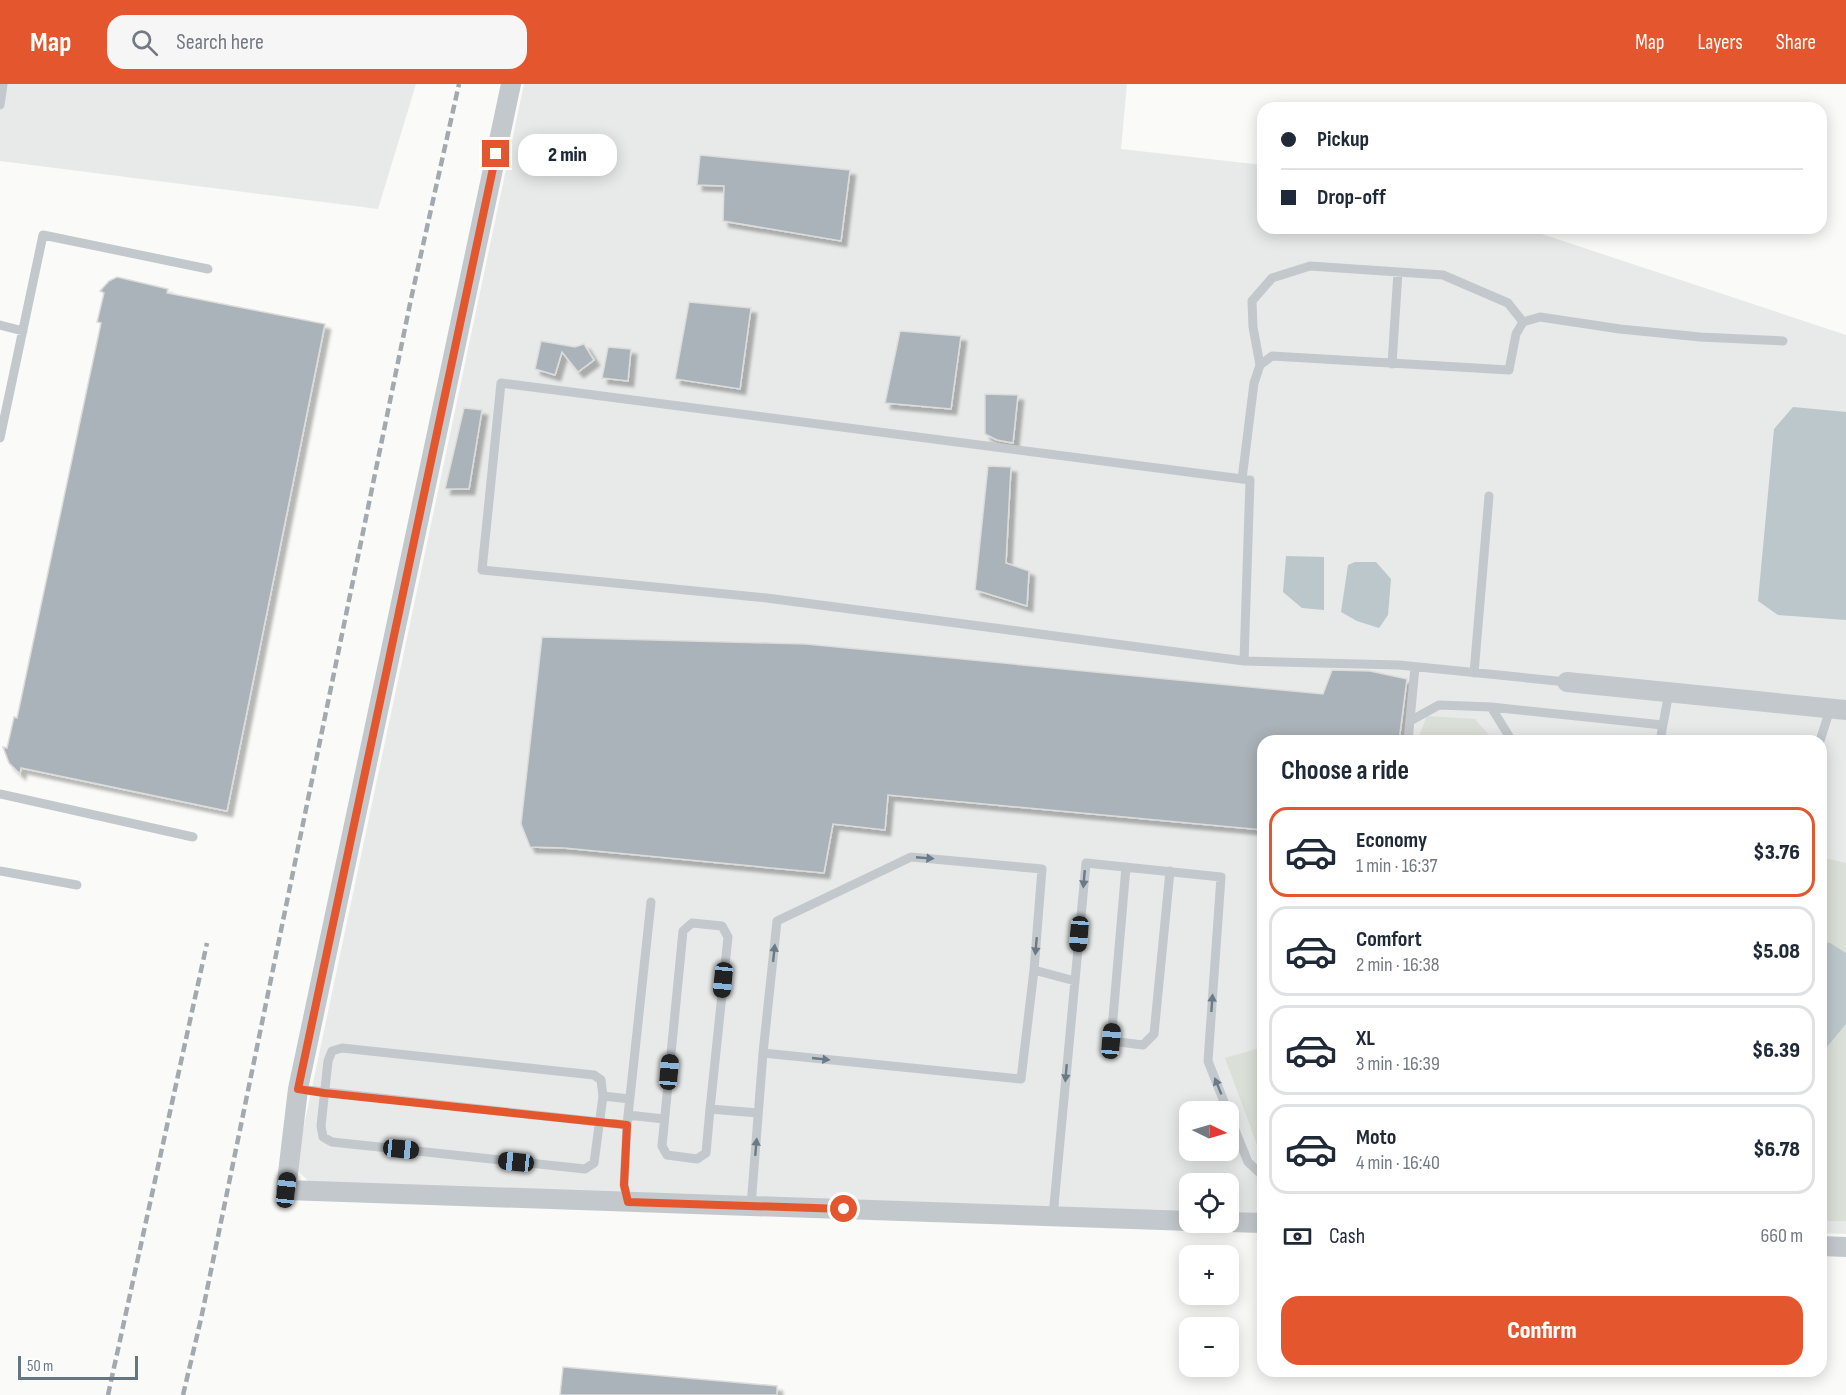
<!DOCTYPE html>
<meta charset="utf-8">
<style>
:root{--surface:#fff;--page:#f6f6f7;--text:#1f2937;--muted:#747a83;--line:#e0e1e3;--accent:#e4572e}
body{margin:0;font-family:"Sofia Sans Condensed",sans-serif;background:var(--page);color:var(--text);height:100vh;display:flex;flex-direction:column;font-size:22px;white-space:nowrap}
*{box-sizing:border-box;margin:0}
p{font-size:20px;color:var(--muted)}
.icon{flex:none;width:33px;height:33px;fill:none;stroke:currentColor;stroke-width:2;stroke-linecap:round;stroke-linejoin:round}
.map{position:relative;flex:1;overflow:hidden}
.details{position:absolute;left:1257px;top:651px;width:570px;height:642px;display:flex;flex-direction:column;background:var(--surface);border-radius:18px;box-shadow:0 3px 15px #0003}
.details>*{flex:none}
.guide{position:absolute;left:1257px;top:18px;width:570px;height:132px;border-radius:18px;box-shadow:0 3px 15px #0003;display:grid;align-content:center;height:132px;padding:0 24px;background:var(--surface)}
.needle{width:39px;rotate:95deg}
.fabs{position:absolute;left:1179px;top:1017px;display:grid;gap:12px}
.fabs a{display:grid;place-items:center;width:60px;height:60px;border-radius:12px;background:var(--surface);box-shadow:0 3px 15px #0003;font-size:30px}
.scale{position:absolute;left:18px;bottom:15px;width:120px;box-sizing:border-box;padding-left:6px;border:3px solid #657683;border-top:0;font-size:16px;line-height:21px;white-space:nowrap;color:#657683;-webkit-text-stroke:4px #fff;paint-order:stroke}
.end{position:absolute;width:27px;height:27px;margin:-14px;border:8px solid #e4572e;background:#fff;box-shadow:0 0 0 3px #fff}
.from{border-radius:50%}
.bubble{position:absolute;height:42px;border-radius:18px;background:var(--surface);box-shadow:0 3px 15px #0003;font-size:20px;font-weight:800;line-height:42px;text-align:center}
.car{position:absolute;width:18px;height:36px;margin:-18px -9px;border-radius:8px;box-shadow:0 0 4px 2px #0007;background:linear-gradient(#222 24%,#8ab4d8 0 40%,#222 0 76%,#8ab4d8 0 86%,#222 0)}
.guide b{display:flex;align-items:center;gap:21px;height:57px;font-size:22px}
.guide b+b{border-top:2px solid var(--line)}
.guide i{width:15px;height:15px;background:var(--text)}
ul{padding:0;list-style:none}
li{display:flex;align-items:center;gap:18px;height:90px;margin:0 12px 9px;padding:0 12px;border:3px solid var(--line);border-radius:18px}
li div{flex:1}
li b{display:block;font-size:22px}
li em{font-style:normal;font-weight:800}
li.current{border-color:var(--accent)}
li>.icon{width:54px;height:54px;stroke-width:1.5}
h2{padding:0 24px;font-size:27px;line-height:72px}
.pay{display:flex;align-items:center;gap:15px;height:66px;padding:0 24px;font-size:22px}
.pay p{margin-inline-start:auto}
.primary-button{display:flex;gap:12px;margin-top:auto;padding:12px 24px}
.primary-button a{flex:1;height:69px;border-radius:18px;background:var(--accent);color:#fff;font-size:24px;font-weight:800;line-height:69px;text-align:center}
header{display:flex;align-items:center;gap:36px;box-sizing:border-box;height:84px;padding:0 30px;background:var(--accent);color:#fff}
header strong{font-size:28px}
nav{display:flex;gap:33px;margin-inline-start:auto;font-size:21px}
.search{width:420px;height:54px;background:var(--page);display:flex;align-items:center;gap:15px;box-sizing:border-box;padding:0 21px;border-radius:18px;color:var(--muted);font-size:22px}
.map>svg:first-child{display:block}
.built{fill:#e8e9e9;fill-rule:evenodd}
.green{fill:#dadfd7}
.water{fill:#bbc7cb}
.building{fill:#aab3b9;stroke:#dcdcda;stroke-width:1.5;filter:url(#shadow)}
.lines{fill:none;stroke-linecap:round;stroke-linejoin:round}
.service{stroke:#c3c8cc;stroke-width:9}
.minor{stroke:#c3c8cc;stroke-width:20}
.rail{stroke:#a2aab0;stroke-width:4.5;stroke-dasharray:9 4.5;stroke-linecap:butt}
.oneway{fill:#6a7a87}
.route{stroke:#e4572e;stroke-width:8}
</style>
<header>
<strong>Map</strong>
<div class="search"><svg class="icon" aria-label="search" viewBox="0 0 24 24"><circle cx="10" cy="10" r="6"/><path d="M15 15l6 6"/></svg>Search here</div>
<nav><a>Map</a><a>Layers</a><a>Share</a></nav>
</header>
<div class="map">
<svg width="1846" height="1311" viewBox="0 0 1846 1311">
<defs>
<filter id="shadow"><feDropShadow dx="5.5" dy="5.5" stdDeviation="1.5" flood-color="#0004"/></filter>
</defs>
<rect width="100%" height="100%" fill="#fafaf8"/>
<!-- built -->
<path class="built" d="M0 0H416L378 125 0 77Z
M524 0H1127L1121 65 1263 81V144H1524L1846 251V1150L1821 1149V657H1263V1132L1229 1131 1228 1100H1190L1189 1130 315 1104 295 1084ZM1190 1028H1228V1066H1190Z"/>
<!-- green -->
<path class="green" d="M1427 632 1475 635 1494 657H1417Z
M1821 773 1846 779V1137H1821Z
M1263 963V1077L1225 974Z"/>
<!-- water -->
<path class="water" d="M1793 323 1846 328V536L1778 531 1758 517 1774 345Z
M1286 472 1324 473V526L1302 524 1283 508Z
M1355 478H1376L1391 495 1388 531 1379 544 1357 537 1341 528 1348 481Z
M1821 857 1830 859 1846 869V940L1821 970Z"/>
<!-- building -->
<path class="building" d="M700 71 850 86 841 157 723 137 724 102 697 101Z
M117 193 168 205 167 209 325 240 227 727 21 684 20 690 9 679 3 663 7 664 14 633 17 634 101 239 97 238 104 209 100 207 109 197Z
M689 218 751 224 740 305 675 295Z
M900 247 961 252 951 325 885 319Z
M541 257 575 263 584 260 594 276 578 288 562 268 555 291 535 285Z
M608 263 631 265 628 297 602 294Z
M985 310 1018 311 1013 359 997 356 985 350Z
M464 324 482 326 469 405H445Z
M988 382 1011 383 1006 479 1029 487 1027 522 975 506Z
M542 553 806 560 1323 610 1332 586 1370 587 1407 595 1399 657H1263V746L888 711 885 746 833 740 824 789 564 764 530 763 521 740Z
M563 1283 777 1302V1311H560Z"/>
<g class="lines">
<!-- service -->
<path class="service" d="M0 21 3 0
M0 241 23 247
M1392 280 1398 188
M1260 281 1253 243 1252 217 1272 194 1310 182 1443 191 1508 219 1523 238
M0 354 43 151 208 185
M1242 395 1254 299 1260 281 1272 272 1509 286 1516 250 1523 238 1540 233 1620 245 1700 253 1783 257
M1244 577 1250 396 501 299 482 486 767 514 1244 577 1399 581 1567 598
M1474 589 1489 412
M1410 637 1439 621 1491 623
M1408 657 1415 583
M1512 657 1491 623 1663 641
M1660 657 1669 608
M1820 657 1830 625
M0 710 193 753
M1126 783 1111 957 1143 961 1154 950 1170 787
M0 787 77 801
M763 969 1021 995 1034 886
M298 1005 627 1041
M603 1012 594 1079 585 1085 332 1058 323 1053 321 1042 328 977 332 967 342 964 594 991 601 996 603 1012 630 1015
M710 1025 706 1069 697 1075 667 1071 662 1062 683 847 692 839 722 842 728 853 710 1025 758 1029
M1228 1029 1248 1078 1263 1092
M628 1031 664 1035
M628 1118 624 1101 627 1041 651 818
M751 1122 763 969 777 837 911 773 1042 785 1034 886 1075 897
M1053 1132 1086 779 1221 793 1208 977 1228 1028"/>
<!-- minor -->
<path class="minor" d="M511 0 298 1005 286 1106 1190 1137
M1567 598 1846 626
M1228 1138 1263 1139
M1821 1162 1846 1163"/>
<!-- rail -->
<path class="rail" d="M108 1311 207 859
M183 1311 201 1235 411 215 459 0"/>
</g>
<!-- one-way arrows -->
<defs><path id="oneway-solid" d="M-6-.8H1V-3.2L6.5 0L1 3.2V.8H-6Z" transform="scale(1.5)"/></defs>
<g class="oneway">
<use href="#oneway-solid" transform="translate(925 774) rotate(5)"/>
<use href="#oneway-solid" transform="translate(1084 795) rotate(95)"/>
<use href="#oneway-solid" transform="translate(1036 862) rotate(95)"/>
<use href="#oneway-solid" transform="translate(774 869) rotate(-84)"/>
<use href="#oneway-solid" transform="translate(1212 919) rotate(-86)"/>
<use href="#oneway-solid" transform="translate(821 975) rotate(6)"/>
<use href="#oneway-solid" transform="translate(1066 989) rotate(95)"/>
<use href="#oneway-solid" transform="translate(1218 1002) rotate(-112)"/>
<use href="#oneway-solid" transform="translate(756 1063) rotate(-85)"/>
</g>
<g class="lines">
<!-- route -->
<path class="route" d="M496 70 298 1005 324 1009 627 1041 624 1101 628 1118 844 1125"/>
</g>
</svg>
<div class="fabs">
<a><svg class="needle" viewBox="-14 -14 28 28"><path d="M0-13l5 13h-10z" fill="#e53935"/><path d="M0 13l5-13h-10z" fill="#747a83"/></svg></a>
<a><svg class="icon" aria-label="locate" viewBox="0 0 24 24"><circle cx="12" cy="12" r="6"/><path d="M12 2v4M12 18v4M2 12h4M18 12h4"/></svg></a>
<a>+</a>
<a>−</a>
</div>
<div class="scale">50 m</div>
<i class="end from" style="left:844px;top:1125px"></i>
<i class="end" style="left:496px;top:70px"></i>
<div class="bubble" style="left:518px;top:50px;width:99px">2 min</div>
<i class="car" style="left:1079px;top:850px;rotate:185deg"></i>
<i class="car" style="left:723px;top:896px;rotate:186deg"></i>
<i class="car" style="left:1111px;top:957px;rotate:5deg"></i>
<i class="car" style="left:669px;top:988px;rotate:5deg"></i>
<i class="car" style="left:401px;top:1065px;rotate:96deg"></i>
<i class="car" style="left:516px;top:1078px;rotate:276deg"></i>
<i class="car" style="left:286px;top:1106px;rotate:7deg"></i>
<div class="guide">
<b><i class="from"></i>Pickup</b>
<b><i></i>Drop-off</b>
</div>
<section class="details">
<h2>Choose a ride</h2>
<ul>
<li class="current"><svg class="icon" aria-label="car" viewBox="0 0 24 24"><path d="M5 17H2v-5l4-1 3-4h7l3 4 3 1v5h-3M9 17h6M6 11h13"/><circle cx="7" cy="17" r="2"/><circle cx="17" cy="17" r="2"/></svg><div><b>Economy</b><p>1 min · 16:37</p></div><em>$3.76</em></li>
<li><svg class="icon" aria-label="car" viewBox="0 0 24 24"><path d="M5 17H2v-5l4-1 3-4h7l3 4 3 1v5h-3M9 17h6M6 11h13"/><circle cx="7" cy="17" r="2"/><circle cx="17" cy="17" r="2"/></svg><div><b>Comfort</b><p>2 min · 16:38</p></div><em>$5.08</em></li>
<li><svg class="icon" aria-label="car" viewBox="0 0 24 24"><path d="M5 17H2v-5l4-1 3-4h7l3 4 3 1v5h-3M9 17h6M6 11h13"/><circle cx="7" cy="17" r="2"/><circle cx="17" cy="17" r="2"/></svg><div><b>XL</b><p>3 min · 16:39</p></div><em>$6.39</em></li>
<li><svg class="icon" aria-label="car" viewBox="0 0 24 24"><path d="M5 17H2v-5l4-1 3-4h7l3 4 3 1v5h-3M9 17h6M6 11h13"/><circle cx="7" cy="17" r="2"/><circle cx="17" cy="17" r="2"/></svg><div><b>Moto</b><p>4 min · 16:40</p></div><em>$6.78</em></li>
</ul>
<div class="pay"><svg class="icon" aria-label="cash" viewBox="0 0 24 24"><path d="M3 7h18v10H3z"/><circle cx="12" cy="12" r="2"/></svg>Cash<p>660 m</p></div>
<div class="primary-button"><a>Confirm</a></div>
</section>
</div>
